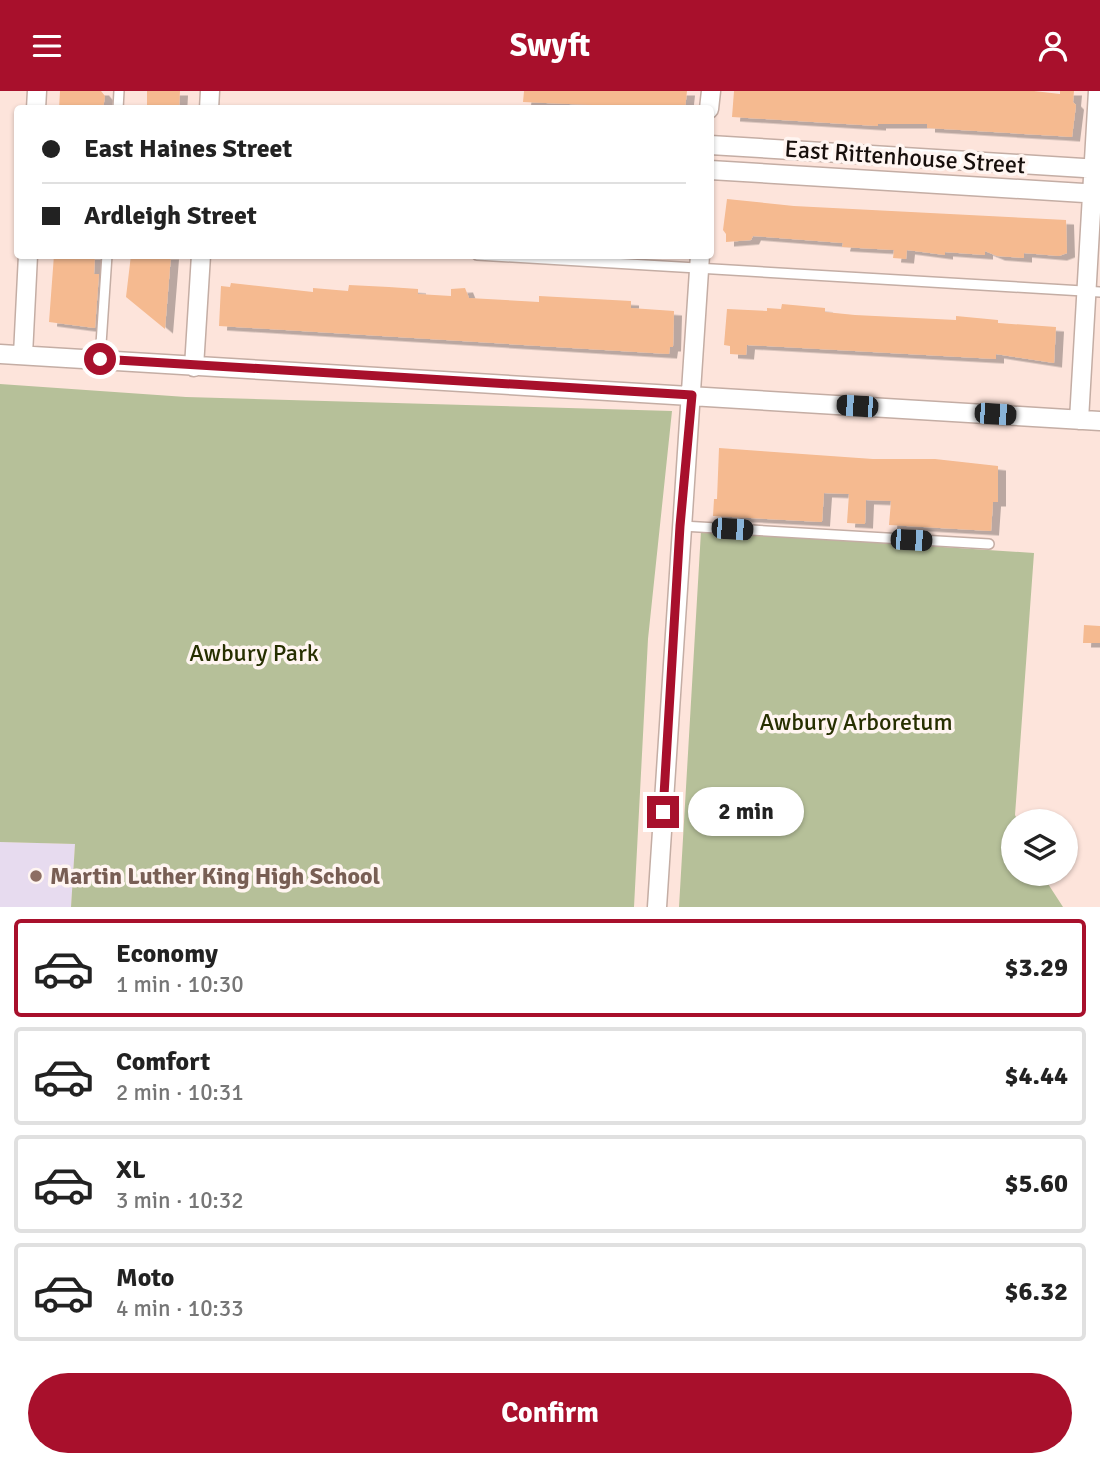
<!DOCTYPE html>
<meta charset="utf-8">
<style>
:root{--surface:#fff;--page:#f6f6f6;--text:#222;--muted:#767676;--line:#e0e0e0;--accent:#a8102c}
body{margin:0;font-family:Signika,sans-serif;background:var(--page);color:var(--text);height:100vh;display:flex;flex-direction:column;font-size:26px;white-space:nowrap}
*{box-sizing:border-box;margin:0}
p{font-size:23px;color:var(--muted)}
.icon{flex:none;width:38px;height:38px;fill:none;stroke:currentColor;stroke-width:2;stroke-linecap:round;stroke-linejoin:round}
.map{position:relative;height:816px;overflow:hidden}
.details{display:flex;flex-direction:column;background:var(--surface);flex:1}
.details>*{flex:none}
.guide{position:absolute;left:14px;top:14px;width:700px;height:154px;border-radius:7px;box-shadow:0 2px 5px #0004;display:grid;align-content:center;height:154px;padding:0 28px;background:var(--surface)}
.tools{position:absolute;left:1001px;top:718px;display:grid;gap:14px}
.tools a{display:grid;place-items:center;width:77px;height:77px;border-radius:50%;background:var(--surface);box-shadow:0 2px 5px #0004;font-size:35px}
.end{position:absolute;width:32px;height:32px;margin:-16px;border:9px solid #a8102c;background:#fff;box-shadow:0 0 0 4px #fff}
.from{border-radius:50%}
.bubble{position:absolute;height:49px;border-radius:24px;background:var(--surface);box-shadow:0 2px 5px #0004;font-size:23px;font-weight:700;line-height:49px;text-align:center}
.car{position:absolute;width:21px;height:42px;margin:-21px -10px;border-radius:9px;box-shadow:0 0 5px 2px #0007;background:linear-gradient(#222 24%,#8ab4d8 0 40%,#222 0 76%,#8ab4d8 0 86%,#222 0)}
.guide b{display:flex;align-items:center;gap:24px;height:66px;font-size:26px}
.guide b+b{border-top:2px solid var(--line)}
.guide i{width:18px;height:18px;background:var(--text)}
ul{padding:12px 0 0;list-style:none}
li{display:flex;align-items:center;gap:21px;height:98px;margin:0 14px 10px;padding:0 14px;border:4px solid var(--line);border-radius:7px}
li div{flex:1}
li b{display:block;font-size:26px}
li em{font-style:normal;font-weight:700}
li.on{border-color:var(--accent)}
li>.icon{width:63px;height:63px;stroke-width:1.5}
.primary-button{display:flex;gap:14px;margin-top:auto;padding:14px 28px}
.primary-button a{flex:1;height:80px;border-radius:42px;background:var(--accent);color:#fff;font-size:28px;font-weight:700;line-height:80px;text-align:center}
header{display:flex;justify-content:space-between;align-items:center;height:91px;padding:0 28px;background:var(--accent);color:#fff;font-size:32px;font-weight:700}
.map>svg:first-child{display:block}
.education{fill:#e7dbef}
.green{fill:#b6c099}
.building{fill:#f5ba90;filter:url(#shadow)}
.lines{fill:none;stroke-linecap:round;stroke-linejoin:round}
.lane-casing{stroke:#c4ada4;stroke-width:12}
.street-casing{stroke:#c4ada4;stroke-width:21}
.lane{stroke:#fff;stroke-width:9}
.street{stroke:#fff;stroke-width:18}
.route{stroke:#a8102c;stroke-width:9}
.education-dot{fill:#8d6e63;stroke:#fff5f1;stroke-width:2.5}
.labels{text-anchor:middle;dominant-baseline:central;stroke-width:7;stroke-linejoin:round;paint-order:stroke}
.street-label{font-size:24px;fill:#170f0c;stroke:#fff5f1}
.park-label{font-size:24px;fill:#262f00;stroke:#fff5f1}
.education-label{font-size:24px;font-weight:bold;fill:#785e54;stroke:#fff5f1;text-anchor:start}
</style>
<header><svg class="icon" aria-label="menu" viewBox="0 0 24 24"><path d="M4 6h16M4 12h16M4 18h16"/></svg>Swyft<svg class="icon" aria-label="person" viewBox="0 0 24 24"><circle cx="12" cy="8" r="4"/><path d="M4 21q1-7 8-7t8 7"/></svg></header>
<div class="map">
<svg width="1100" height="816" viewBox="0 0 1100 816">
<defs>
<filter id="shadow"><feDropShadow dx="8" dy="4.5" stdDeviation="0" flood-color="#0004"/></filter>
</defs>
<rect width="100%" height="100%" fill="#fde4db"/>
<!-- education -->
<path class="education" d="M0 751 75 753 71 816H0Z"/>
<!-- green -->
<path class="green" d="M0 293 186 306 672 320 648 548 634 816H71L75 753 0 751Z
M701 440 1034 462 1015 724 1018 730H1013V782H1041L1063 816H679Z"/>
<!-- building -->
<path class="building" d="M60 0H101L105 5 103 18H59Z
M147 0H180L179 18H147Z
M524 0H687L685 18 523 11Z
M734 0H1034L1060 3V0H1074L1073 11 1076 14 1072 46 1058 45 927 37V33H878V35L732 26Z
M727 108 794 115 1066 129 1067 162 1059 165 1024 162V167L997 165 985 160V164L945 161V164L907 159 906 168 893 167 894 159 842 156 843 152 753 145 751 149 726 151V143L723 139Z
M54 164H95L94 183H99L95 237 49 231Z
M131 164H171L165 238 126 206Z
M231 192 313 201V197L348 200 349 194 389 196 418 198V203L451 205V198L465 197 469 207 539 211V205L631 210V217L674 220 673 256H670L669 263 219 235 221 195 230 196Z
M782 213 825 217V221L855 224 956 229V225L998 229V232L1056 236 1054 272 996 263V268L747 254 746 264 730 263V255L724 254 727 218 767 220V217L781 218Z
M719 357 873 368H935L998 375V411H993L991 440 889 434 891 410 866 409 865 433 847 432 849 403 824 402 822 431 713 425 714 408H717Z
M1084 534 1100 535V552H1083Z"/>
<g class="lines">
<!-- lane casing -->
<g class="lane-casing">
<path id="lane" d="M118 18 119 0
M477 164 1100 201
M100 268 107 164
M682 435 989 453"/>
</g>
<!-- street casing -->
<g class="street-casing">
<path id="street" d="M36 18 37 0
M209 18 210 0
M709 18 711 0
M710 54 1100 78
M710 79 1100 103
M0 263 1100 330
M23 264 28 164
M194 276 201 164
M1079 329 1098 0
M657 816 700 164"/>
</g>
<!-- lane -->
<use href="#lane" class="lane"/>
<!-- street -->
<use href="#street" class="street"/>
</g>
<g class="lines">
<!-- route -->
<path class="route" d="M100 268 692 304 680 435 663 721"/>
</g>
<!-- markers -->
<circle class="education-dot" cx="36" cy="785" r="7"/>
<g class="labels">
<!-- street labels -->
<g class="street-label">
<text transform="translate(905 66) rotate(4)">East Rittenhouse Street</text>
</g>
<!-- park labels -->
<g class="park-label">
<text x="254" y="562">Awbury Park</text>
<text x="856" y="631">Awbury Arboretum</text>
</g>
<!-- education labels -->
<g class="education-label">
<text x="50" y="785">Martin Luther King High School</text>
</g>
</g>
</svg>
<div class="tools">
<a><svg class="icon" aria-label="layers" viewBox="0 0 24 24"><path d="M12 4l9 5-9 5-9-5zM3 14l9 5 9-5"/></svg></a>
</div>
<i class="end from" style="left:100px;top:268px"></i>
<i class="end" style="left:663px;top:721px"></i>
<div class="bubble" style="left:688px;top:696px;width:116px">2 min</div>
<i class="car" style="left:857px;top:315px;rotate:274deg"></i>
<i class="car" style="left:995px;top:323px;rotate:94deg"></i>
<i class="car" style="left:732px;top:438px;rotate:94deg"></i>
<i class="car" style="left:911px;top:449px;rotate:93deg"></i>
<div class="guide">
<b><i class="from"></i>East Haines Street</b>
<b><i></i>Ardleigh Street</b>
</div>
</div>
<section class="details">
<ul>
<li class="on"><svg class="icon" aria-label="car" viewBox="0 0 24 24"><path d="M5 17H2v-5l4-1 3-4h7l3 4 3 1v5h-3M9 17h6M6 11h13"/><circle cx="7" cy="17" r="2"/><circle cx="17" cy="17" r="2"/></svg><div><b>Economy</b><p>1 min · 10:30</p></div><em>$3.29</em></li>
<li><svg class="icon" aria-label="car" viewBox="0 0 24 24"><path d="M5 17H2v-5l4-1 3-4h7l3 4 3 1v5h-3M9 17h6M6 11h13"/><circle cx="7" cy="17" r="2"/><circle cx="17" cy="17" r="2"/></svg><div><b>Comfort</b><p>2 min · 10:31</p></div><em>$4.44</em></li>
<li><svg class="icon" aria-label="car" viewBox="0 0 24 24"><path d="M5 17H2v-5l4-1 3-4h7l3 4 3 1v5h-3M9 17h6M6 11h13"/><circle cx="7" cy="17" r="2"/><circle cx="17" cy="17" r="2"/></svg><div><b>XL</b><p>3 min · 10:32</p></div><em>$5.60</em></li>
<li><svg class="icon" aria-label="car" viewBox="0 0 24 24"><path d="M5 17H2v-5l4-1 3-4h7l3 4 3 1v5h-3M9 17h6M6 11h13"/><circle cx="7" cy="17" r="2"/><circle cx="17" cy="17" r="2"/></svg><div><b>Moto</b><p>4 min · 10:33</p></div><em>$6.32</em></li>
</ul>
<div class="primary-button"><a>Confirm</a></div>
</section>
